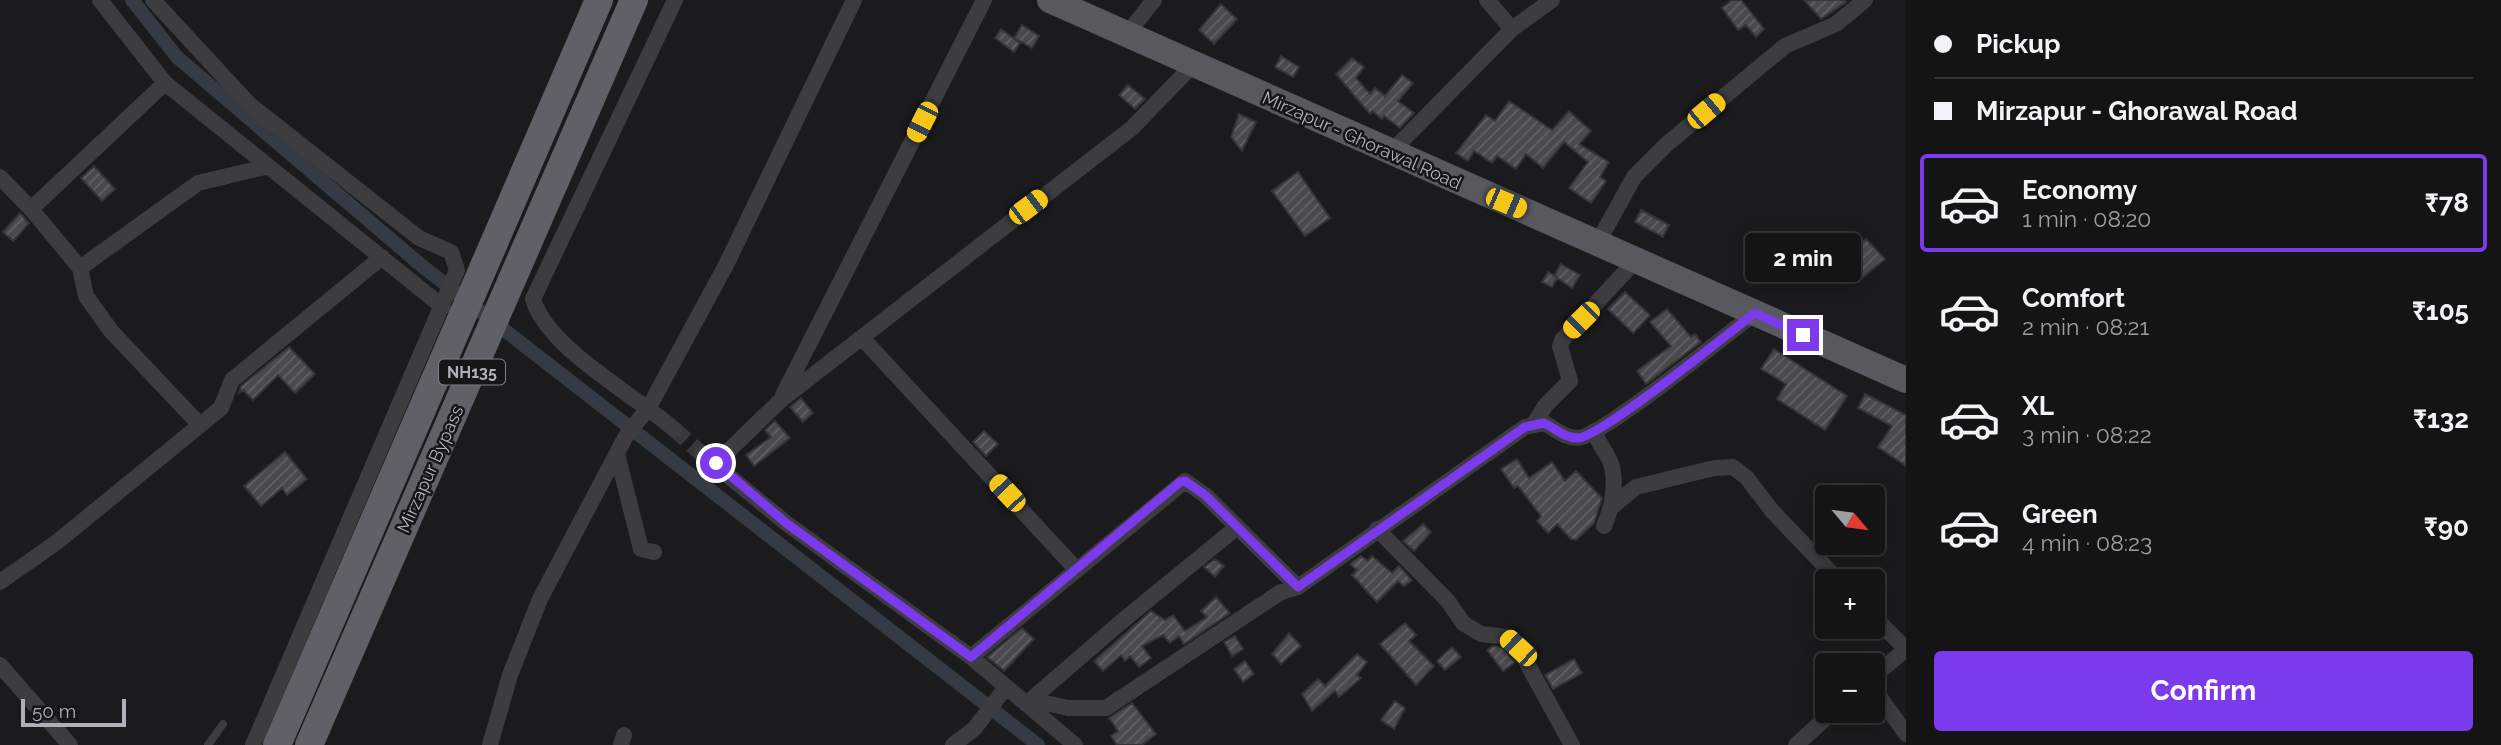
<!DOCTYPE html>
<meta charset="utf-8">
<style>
:root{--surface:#141415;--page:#1d1d1e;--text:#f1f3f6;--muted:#9d9ea0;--line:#333334;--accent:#7c3aed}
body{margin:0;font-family:Raleway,sans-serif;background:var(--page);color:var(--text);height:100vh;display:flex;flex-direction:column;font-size:26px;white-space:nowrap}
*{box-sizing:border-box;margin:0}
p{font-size:23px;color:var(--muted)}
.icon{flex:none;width:38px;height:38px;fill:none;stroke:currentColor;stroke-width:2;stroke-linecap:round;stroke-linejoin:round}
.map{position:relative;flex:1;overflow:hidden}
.details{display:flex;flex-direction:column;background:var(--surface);width:595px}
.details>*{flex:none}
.guide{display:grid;align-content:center;height:154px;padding:0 28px;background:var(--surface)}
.needle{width:46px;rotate:119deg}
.tools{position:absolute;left:1815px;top:485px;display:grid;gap:14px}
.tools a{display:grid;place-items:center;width:70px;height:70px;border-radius:7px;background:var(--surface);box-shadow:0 4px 18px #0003,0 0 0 2px var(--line);font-size:35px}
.scale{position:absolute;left:21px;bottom:18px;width:105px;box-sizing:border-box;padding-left:7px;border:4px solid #aeb0ba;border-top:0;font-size:19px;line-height:24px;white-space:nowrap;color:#aeb0ba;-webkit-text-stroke:5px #161517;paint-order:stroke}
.end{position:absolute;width:32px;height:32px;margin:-16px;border:9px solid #7c3aed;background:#fff;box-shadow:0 0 0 4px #fff}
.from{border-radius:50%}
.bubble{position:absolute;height:49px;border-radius:7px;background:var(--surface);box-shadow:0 4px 18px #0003,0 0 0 2px var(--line);font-size:23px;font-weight:700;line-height:49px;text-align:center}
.car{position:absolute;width:21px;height:42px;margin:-21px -10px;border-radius:9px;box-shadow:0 0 5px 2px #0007;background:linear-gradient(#f5c518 24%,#345 0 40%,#f5c518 0 76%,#345 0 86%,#f5c518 0)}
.guide b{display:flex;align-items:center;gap:24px;height:66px;font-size:26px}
.guide b+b{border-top:2px solid var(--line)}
.guide i{width:18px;height:18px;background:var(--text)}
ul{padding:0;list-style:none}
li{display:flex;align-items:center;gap:21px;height:98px;margin:0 14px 10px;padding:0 14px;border:4px solid transparent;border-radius:7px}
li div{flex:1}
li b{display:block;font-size:26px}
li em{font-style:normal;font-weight:700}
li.current{border-color:var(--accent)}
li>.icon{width:63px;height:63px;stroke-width:1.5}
.button{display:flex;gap:14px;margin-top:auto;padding:14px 28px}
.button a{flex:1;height:80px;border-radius:7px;background:var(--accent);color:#fff;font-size:28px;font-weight:700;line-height:80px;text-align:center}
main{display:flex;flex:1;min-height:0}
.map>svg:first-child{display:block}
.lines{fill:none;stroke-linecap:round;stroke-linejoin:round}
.canal{stroke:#353b44;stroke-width:14}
.building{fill:url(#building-hatch);stroke:#353438;stroke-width:2}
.minor-tunnel{stroke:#38383c;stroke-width:16;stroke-dasharray:16 8;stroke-linecap:butt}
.service{stroke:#3c3c41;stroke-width:8}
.minor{stroke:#3c3c41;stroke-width:16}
.primary{stroke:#58585f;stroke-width:26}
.trunk{stroke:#606068;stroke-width:28}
.route{stroke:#7c3aed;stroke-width:9}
.labels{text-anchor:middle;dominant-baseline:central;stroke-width:5;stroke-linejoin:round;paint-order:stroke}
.shield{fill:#161517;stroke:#808289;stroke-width:2}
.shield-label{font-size:16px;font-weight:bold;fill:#aeb0ba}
.street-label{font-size:18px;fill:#aeb0ba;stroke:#161517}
</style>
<main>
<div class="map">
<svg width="1906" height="745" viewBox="0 0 1906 745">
<defs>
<pattern id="building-hatch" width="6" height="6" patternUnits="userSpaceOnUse" patternTransform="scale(1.75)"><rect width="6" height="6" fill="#4a4a4e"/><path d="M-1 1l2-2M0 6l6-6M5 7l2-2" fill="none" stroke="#626265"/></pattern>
</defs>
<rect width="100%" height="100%" fill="#1b1a1c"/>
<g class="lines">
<!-- canal -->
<path class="canal" d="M132 0 177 57 422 266 1038 745"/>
</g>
<!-- building -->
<path class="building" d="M1732 0H1741L1764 29 1756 37 1746 25 1738 30 1722 8Z
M1804 0H1844L1846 2 1821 19Z
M1221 4 1237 19 1214 44 1199 30Z
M1022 25 1039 36 1032 48 1014 38Z
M1001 29 1020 43 1014 52 995 38Z
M1281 56 1299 67 1293 77 1275 67Z
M1352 58 1364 67 1356 78 1370 94 1375 88 1385 96 1402 75 1413 83 1398 101 1414 113 1400 128 1384 116 1382 119 1372 111 1370 114 1336 74Z
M1128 85 1145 99 1135 109 1119 95Z
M1509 101 1552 130 1569 111 1591 131 1579 144 1609 162 1600 177 1606 181 1591 203 1569 188 1588 162 1564 142 1543 168 1526 154 1516 169 1497 156 1492 163 1474 151 1468 161 1456 153 1486 115 1495 121Z
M1239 114 1256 122 1242 151 1231 137Z
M94 166 115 189 102 201 81 178Z
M1298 172 1330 218 1305 236 1272 191Z
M1641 210 1669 225 1663 237 1635 222Z
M20 213 29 223 13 241 3 232Z
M1866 239 1885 259 1857 282 1840 263Z
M1766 243 1793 260 1786 272 1759 254Z
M1561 264 1580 275 1572 288 1557 278 1552 287 1542 282 1548 272 1557 277 1554 276Z
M1625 292 1650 315 1633 333 1608 309Z
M1667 309 1691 337 1695 334 1701 342 1646 384 1637 371 1671 346 1650 322Z
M289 347 315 374 295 393 278 375 253 400 243 390 239 393 241 386Z
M1774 349 1847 396 1825 430 1777 399 1786 384 1761 369Z
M1865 394 1906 415V466L1878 447 1892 426 1858 408Z
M801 398 813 413 803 422 790 407Z
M775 421 790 438 754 466 746 455 771 437 765 430Z
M984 431 998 444 986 456 973 442Z
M285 452 307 479 287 495 282 488 261 506 244 486Z
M1517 459 1529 478 1552 462 1565 481 1576 471 1602 498 1594 523 1576 540 1571 539 1557 524 1548 533 1537 521 1541 516 1518 486 1514 488 1501 469Z
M1423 524 1431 532 1414 551 1403 541Z
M1361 556 1368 561 1372 556 1392 573 1399 566 1412 580 1404 586 1398 581 1377 602 1352 575 1357 570 1350 564Z
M1215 559 1224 566 1215 577 1204 567Z
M1216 597 1230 613 1184 644 1179 636 1170 643 1163 635 1142 646 1151 658 1139 667 1130 656 1125 661 1121 655 1103 671 1094 661 1151 611 1165 620 1173 615 1185 631 1207 617 1201 611Z
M1405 623 1416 635 1409 641 1434 666 1416 685 1380 644Z
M1022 628 1034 639 1004 671 987 657Z
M1289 633 1301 646 1281 664 1272 654Z
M1235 636 1243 649 1232 656 1224 642Z
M1493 646 1502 647 1515 662 1503 671 1487 650Z
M1452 647 1461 657 1445 670 1437 661Z
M1357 654 1367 662 1357 675 1361 678 1339 697 1335 691 1312 711 1302 694 1318 679 1325 686Z
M1574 659 1582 673 1553 689 1545 675Z
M1245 661 1254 674 1243 682 1234 669Z
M1395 701 1405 708 1394 729 1381 720Z
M1132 703 1156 734 1142 745H1117L1111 736 1118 731 1109 718Z"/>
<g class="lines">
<!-- minor-tunnel -->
<path class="minor-tunnel" d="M674 429 702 454"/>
<!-- service -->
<path class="service" d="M208 745 223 724"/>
<!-- minor -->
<path class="minor" d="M100 0 165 83 443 307
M153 0 249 104 419 238 451 252 457 270 253 745
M1487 0 1512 29
M1127 34 1154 0
M1390 153 1512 29 1552 0
M0 177 31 209 80 268 86 296 111 331 199 424
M31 209 165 83
M1598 242 1634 177 1667 144 1785 46 1836 24 1865 0
M80 268 198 183 265 167
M863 339 1076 569
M783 395 984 0
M1535 422 1545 406 1570 381 1560 346 1562 340 1637 259
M674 429C635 395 547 348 533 299L675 0
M1594 431C1598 443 1605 450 1610 461 1618 481 1612 508 1604 526
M617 454 641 549 654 552
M702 454 786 523 971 657 1075 745
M716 463 781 400 1132 128 1193 65
M1613 506 1636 487 1714 468 1733 467 1747 478 1773 512 1839 581
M1377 529 1448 601 1463 623 1481 634 1507 637 1518 647 1572 745
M0 582 57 542 221 408 232 380 382 257
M1872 615 1906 649
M971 657 1185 481 1205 495 1298 587
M0 665 70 745
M1872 678 1906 649
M1872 686 1906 734
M1032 700 1068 708H1106L1281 592 1298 587 1525 427 1544 423C1555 428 1564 438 1578 438 1601 437 1729 333 1755 313
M1026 704 1121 622 1236 528
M490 745 510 675 540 599 626 436 649 407 726 265 854 0
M621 745 624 735
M953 745 975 728 1006 687
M1796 745 1835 710"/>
<!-- primary -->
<path class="primary" d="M1050 0 1906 380"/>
<!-- trunk -->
<path class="trunk" d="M277 745 599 0
M309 745 634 0"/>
</g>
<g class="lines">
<!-- route -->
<path class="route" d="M716 463 786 523 971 657 1180 482 1185 481 1205 495 1298 587 1525 427 1544 423C1555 428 1564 438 1578 438 1601 437 1729 333 1755 313L1803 335"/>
</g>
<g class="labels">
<!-- shield labels -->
<rect class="shield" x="439" y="359.5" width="66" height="25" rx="5"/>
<g class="shield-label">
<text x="472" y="372">NH135</text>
</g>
<!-- street labels -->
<g class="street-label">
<text transform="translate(1362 140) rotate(24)">Mirzapur - Ghorawal Road</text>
<text transform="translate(430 469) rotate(-66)">Mirzapur Bypass</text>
</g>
</g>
</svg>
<div class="tools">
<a><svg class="needle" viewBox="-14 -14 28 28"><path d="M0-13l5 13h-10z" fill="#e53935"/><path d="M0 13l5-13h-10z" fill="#9d9ea0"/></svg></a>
<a>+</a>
<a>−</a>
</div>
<div class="scale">50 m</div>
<i class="end from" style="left:716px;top:463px"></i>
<i class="end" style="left:1803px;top:335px"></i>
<div class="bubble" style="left:1745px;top:233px;width:116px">2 min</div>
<i class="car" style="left:1706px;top:111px;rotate:50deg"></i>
<i class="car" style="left:922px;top:122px;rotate:207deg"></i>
<i class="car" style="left:1506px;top:203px;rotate:113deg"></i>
<i class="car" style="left:1028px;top:207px;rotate:53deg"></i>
<i class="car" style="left:1581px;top:320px;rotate:225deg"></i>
<i class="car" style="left:1007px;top:493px;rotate:317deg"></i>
<i class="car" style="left:1518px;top:648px;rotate:313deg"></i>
</div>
<section class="details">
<div class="guide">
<b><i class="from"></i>Pickup</b>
<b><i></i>Mirzapur - Ghorawal Road</b>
</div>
<ul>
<li class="current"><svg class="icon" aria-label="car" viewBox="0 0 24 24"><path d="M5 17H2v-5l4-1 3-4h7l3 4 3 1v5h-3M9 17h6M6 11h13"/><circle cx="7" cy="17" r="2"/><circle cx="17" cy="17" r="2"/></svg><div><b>Economy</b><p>1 min · 08:20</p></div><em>₹78</em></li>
<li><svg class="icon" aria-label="car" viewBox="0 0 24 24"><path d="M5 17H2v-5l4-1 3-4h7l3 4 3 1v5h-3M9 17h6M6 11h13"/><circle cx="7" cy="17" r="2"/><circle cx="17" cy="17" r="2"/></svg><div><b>Comfort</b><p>2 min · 08:21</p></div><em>₹105</em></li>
<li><svg class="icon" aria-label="car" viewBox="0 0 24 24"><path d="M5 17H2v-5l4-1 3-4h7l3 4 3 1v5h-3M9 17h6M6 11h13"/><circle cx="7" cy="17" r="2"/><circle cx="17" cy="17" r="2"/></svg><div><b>XL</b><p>3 min · 08:22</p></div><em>₹132</em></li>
<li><svg class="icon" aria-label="car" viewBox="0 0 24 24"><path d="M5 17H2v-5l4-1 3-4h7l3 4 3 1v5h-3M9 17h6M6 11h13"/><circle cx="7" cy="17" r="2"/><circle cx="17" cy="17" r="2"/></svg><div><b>Green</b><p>4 min · 08:23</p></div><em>₹90</em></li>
</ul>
<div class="button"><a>Confirm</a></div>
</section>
</main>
